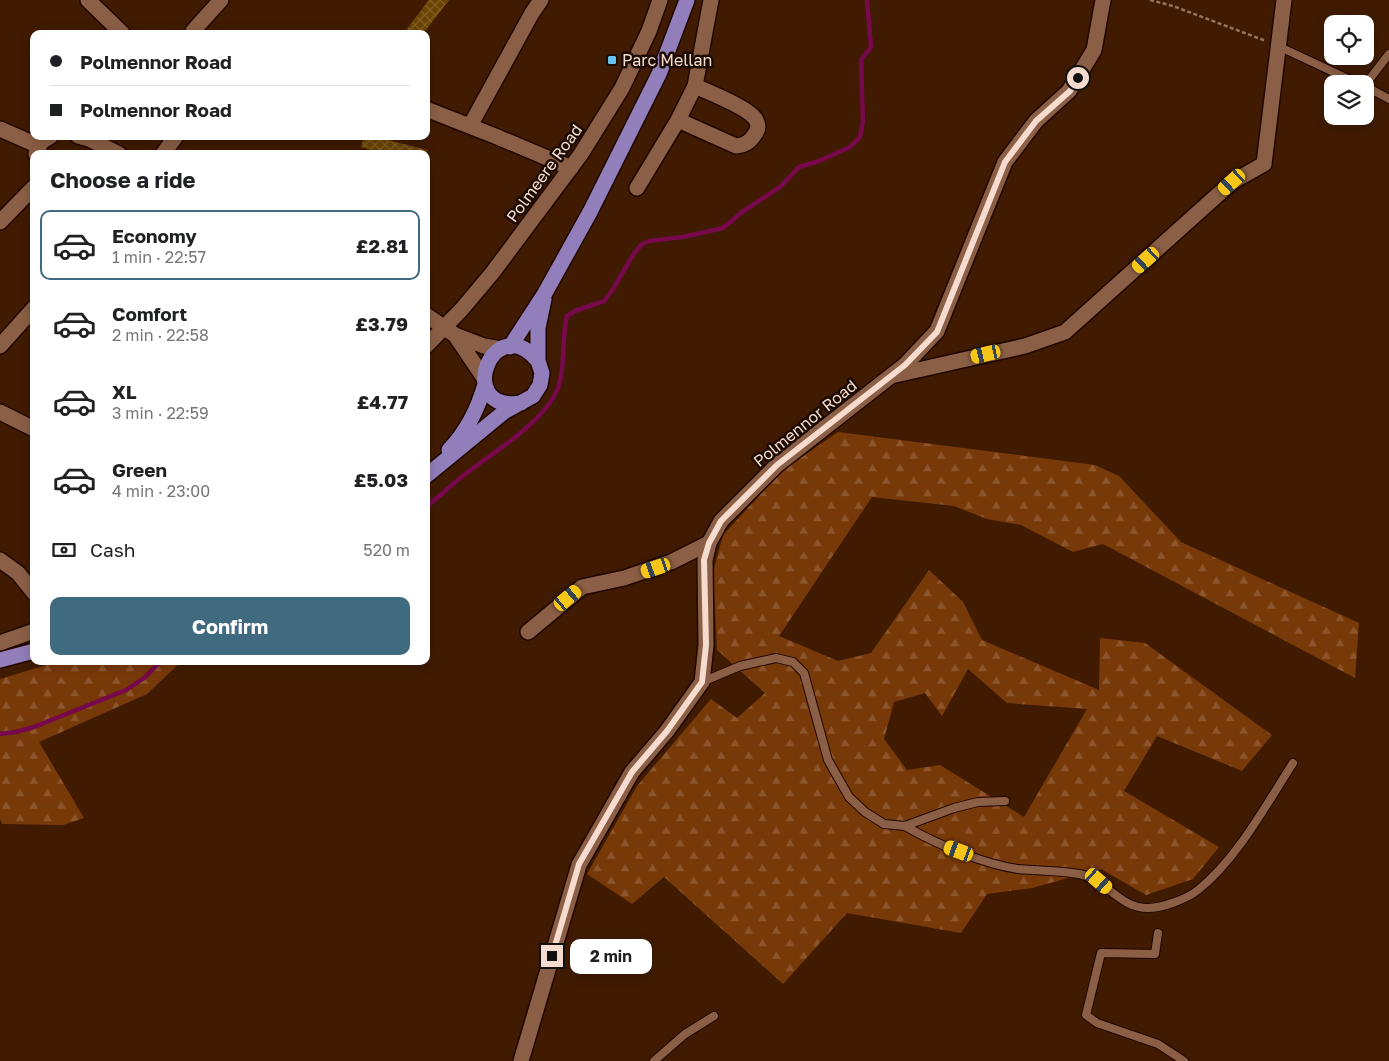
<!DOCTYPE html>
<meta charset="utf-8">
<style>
:root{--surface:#fff;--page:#f6f6f6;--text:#202124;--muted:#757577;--line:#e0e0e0;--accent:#406a80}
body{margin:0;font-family:"Golos Text",sans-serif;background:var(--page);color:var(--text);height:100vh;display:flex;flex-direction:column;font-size:19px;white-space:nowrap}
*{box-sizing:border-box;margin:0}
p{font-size:16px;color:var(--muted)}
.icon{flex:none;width:28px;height:28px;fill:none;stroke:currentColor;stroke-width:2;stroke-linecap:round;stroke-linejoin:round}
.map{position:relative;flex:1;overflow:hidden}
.sheet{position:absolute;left:30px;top:150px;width:400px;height:515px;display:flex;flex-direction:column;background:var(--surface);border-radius:10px;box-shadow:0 2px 12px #0003}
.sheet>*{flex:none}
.guide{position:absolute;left:30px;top:30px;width:400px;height:110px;border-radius:10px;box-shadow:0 2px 12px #0003;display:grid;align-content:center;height:110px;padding:0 20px;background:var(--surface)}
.tools{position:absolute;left:1324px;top:15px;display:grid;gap:10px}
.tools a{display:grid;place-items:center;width:50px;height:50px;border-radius:10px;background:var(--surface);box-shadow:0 2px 12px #0003;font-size:25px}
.end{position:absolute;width:22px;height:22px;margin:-11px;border:6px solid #f6dcce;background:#111;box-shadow:0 0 0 2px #111}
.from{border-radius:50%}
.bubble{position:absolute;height:35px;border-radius:10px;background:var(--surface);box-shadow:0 2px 12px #0003;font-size:16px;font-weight:700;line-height:35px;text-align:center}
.car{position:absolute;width:15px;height:30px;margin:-15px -8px;border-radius:6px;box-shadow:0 0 4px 1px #0007;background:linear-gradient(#f5c518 24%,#345 0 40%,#f5c518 0 76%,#345 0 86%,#f5c518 0)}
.guide b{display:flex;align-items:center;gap:18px;height:48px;font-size:19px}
.guide b+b{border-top:1px solid var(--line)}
.guide i{width:12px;height:12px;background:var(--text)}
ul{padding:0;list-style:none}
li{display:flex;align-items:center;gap:15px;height:70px;margin:0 10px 8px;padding:0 10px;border:2px solid transparent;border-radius:10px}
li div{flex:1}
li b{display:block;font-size:19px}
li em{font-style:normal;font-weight:700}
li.active{border-color:var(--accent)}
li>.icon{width:45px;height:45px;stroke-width:1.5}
h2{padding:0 20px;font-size:22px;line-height:60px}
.pay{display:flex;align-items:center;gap:12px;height:55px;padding:0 20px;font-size:19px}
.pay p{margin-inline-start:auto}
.primary-button{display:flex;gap:10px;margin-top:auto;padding:10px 20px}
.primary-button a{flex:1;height:58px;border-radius:10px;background:var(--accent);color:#fff;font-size:20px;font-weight:700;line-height:58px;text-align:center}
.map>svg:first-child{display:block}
.forest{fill:url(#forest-firs);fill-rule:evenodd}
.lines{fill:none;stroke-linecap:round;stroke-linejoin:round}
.stream{stroke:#76084b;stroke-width:4.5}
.building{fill:url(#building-cross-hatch)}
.service-casing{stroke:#210600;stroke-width:10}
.minor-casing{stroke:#210600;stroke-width:18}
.tertiary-casing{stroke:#210600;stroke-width:18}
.trunk-casing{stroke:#210600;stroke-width:18}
.path{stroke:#947460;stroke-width:2.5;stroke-dasharray:4 2.5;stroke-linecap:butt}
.service{stroke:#8b5f45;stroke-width:8}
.minor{stroke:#8b5f45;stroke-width:15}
.tertiary{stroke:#8b5f45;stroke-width:15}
.trunk{stroke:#927eba;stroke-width:15}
.route{stroke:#f6dcce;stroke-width:6}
.poi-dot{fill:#67c4f0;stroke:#1c0b03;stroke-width:2}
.labels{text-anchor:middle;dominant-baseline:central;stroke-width:5;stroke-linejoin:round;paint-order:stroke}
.poi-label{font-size:16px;fill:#f6dcce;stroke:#1c0b03;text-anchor:start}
.street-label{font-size:16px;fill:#f6dcce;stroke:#1c0b03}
</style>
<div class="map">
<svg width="1389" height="1061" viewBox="0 0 1389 1061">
<defs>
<pattern id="forest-firs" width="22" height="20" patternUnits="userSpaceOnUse" patternTransform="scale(1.25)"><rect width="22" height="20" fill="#783909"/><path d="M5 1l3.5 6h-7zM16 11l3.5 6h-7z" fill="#8c552c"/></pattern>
<pattern id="building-cross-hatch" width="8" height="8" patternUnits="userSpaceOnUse" patternTransform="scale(1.25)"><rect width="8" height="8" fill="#6c4402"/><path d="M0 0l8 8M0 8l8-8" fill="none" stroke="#825e26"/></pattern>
</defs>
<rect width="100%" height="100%" fill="#401b02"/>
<!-- forest -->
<path class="forest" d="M838 432 1095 465 1119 476 1181 542 1359 623 1355 678 1103 544 1073 552 1021 525 987 519 954 506 872 497 779 636 838 661 871 653 929 570 963 602 982 640 1099 690 1100 638 1145 643 1272 735 1242 771 1157 736 1124 791 1219 847 1193 879 1146 895 1101 869 1032 888 987 894 961 933 847 913 783 984 664 877 632 904 587 874 637 786 711 699 737 718 765 693 717 650 713 572 723 535 782 471ZM968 669 1007 703 1087 709 1024 817 940 765 907 770 884 739 894 702 925 693 942 716Z
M60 661H182L147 694 39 742 84 818 63 825 2 824 0 819V679Z"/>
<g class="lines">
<!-- stream -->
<path class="stream" d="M426 507C439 497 451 485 464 475 493 452 544 423 558 388 566 365 561 340 567 316L575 311 604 301 613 289 633 255 641 245 649 241 683 237 723 228 742 212 780 187 799 167 819 161 850 147 860 137 863 121 861 60 871 47 867 0
M0 734 16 732 34 727 126 690 144 678 161 661"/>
</g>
<!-- building -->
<path class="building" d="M429 0H449L423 34H403Z
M364 136H372L427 150V154H387L361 147Z"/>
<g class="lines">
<!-- service casing -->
<g class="service-casing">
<path id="service" d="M1280 47 1359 84
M1365 85 1389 54
M1365 86 1389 99
M702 682 740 666 776 658 793 662 804 673 828 760 849 797 865 812 884 824 905 826 954 808 978 802 1005 801
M905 826C936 844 983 864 1018 869 1038 871 1059 870 1079 874 1107 879 1118 908 1148 908 1162 908 1187 899 1198 890 1237 859 1266 805 1293 763
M1158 933 1155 954 1101 953 1086 1015 1097 1023 1158 1044 1184 1061
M654 1061 685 1034 714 1016"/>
</g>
<!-- minor casing -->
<g class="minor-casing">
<path id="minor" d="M88 0 123 34
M192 34 193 31 221 0
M426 109 495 136 571 168
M678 120 736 146C745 145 750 142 755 134 758 130 759 125 756 120 750 108 708 92 695 86
M470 126 532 13 541 0
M0 129 39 146
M78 136 89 139 119 154
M36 154 41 142 51 136
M163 154 176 136
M637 188 678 120 695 86 711 0
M0 222 34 187
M426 315 455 335 484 346 501 349
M455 335 484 378
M0 346 34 308
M426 346 462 309 493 272 581 154 622 88 649 31 660 0
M891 376 1025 346 1065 332 1232 182 1264 164 1284 0
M0 412 34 429
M0 560 18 573 34 593
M528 632 582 587 624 578 671 562 709 543
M0 643 34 631"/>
</g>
<!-- tertiary casing -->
<g class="tertiary-casing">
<path id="tertiary" d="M521 1061 579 865 632 772 667 731 702 682 706 645 705 560 709 543 721 521 777 465 905 365 937 331 1005 162 1036 121 1069 91 1094 50 1103 0"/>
</g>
<!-- trunk casing -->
<g class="trunk-casing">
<path id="trunk" d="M510 347 545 293 590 212 659 74 687 0
M521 403C453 413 493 307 538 361
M449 450C467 431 478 409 485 384
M426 476 504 412 533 396 540 385 542 373 538 361V328L544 299
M0 660 34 651"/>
</g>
<!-- path -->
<path class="path" d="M1150 0 1173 6 1266 41"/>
<!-- service -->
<use href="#service" class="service"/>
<!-- minor -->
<use href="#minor" class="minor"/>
<!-- tertiary -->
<use href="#tertiary" class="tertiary"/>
<!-- trunk -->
<use href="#trunk" class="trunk"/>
</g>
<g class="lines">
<!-- route -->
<path class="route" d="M552 956 579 864 632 772 667 731 702 682 706 645 704 560 709 543 721 521 777 465 905 365 937 332 1005 162 1036 121 1070 91 1078 78"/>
</g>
<!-- markers -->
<rect class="poi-dot" x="607" y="55" width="10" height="10" rx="2.5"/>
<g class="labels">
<!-- poi labels -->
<g class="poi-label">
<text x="622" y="60">Parc Mellan</text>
</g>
<!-- street labels -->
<g class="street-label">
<text transform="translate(544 173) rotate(-54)">Polmeere Road</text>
<text transform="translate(805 423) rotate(-39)">Polmennor Road</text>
</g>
</g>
</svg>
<div class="tools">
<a><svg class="icon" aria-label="locate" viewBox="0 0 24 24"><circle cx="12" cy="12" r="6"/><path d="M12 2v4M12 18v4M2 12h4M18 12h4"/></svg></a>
<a><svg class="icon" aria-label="layers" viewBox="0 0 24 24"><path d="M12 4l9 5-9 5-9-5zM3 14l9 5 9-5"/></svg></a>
</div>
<i class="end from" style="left:1078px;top:78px"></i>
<i class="end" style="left:552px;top:956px"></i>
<div class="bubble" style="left:570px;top:939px;width:82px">2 min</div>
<i class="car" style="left:1232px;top:182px;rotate:228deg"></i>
<i class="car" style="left:1146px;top:260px;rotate:228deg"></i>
<i class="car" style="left:986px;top:354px;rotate:257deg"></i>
<i class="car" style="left:656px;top:568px;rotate:251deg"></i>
<i class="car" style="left:568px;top:598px;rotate:50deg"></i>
<i class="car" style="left:959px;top:851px;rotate:290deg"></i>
<i class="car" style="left:1099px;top:881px;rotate:131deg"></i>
<div class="guide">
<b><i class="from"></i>Polmennor Road</b>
<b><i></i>Polmennor Road</b>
</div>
<section class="sheet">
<h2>Choose a ride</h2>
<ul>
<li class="active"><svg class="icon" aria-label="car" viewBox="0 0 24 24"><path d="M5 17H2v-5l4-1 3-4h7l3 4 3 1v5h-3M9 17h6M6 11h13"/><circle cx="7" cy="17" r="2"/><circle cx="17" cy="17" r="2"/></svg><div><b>Economy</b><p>1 min · 22:57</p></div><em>£2.81</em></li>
<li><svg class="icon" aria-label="car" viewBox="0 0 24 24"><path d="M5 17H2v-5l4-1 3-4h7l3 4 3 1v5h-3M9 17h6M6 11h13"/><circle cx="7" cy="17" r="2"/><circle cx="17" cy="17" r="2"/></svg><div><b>Comfort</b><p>2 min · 22:58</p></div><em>£3.79</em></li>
<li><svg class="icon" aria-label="car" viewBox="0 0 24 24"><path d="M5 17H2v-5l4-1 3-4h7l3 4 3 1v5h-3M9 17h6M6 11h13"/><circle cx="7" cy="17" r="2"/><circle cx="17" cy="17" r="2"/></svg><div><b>XL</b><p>3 min · 22:59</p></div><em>£4.77</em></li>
<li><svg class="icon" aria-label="car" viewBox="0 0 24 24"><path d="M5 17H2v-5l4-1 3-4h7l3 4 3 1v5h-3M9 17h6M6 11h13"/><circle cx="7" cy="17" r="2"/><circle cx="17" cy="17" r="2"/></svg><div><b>Green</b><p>4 min · 23:00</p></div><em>£5.03</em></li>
</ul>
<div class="pay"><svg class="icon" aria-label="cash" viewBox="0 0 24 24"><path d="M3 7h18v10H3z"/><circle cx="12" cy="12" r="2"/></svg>Cash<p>520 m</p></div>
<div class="primary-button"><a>Confirm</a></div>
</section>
</div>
